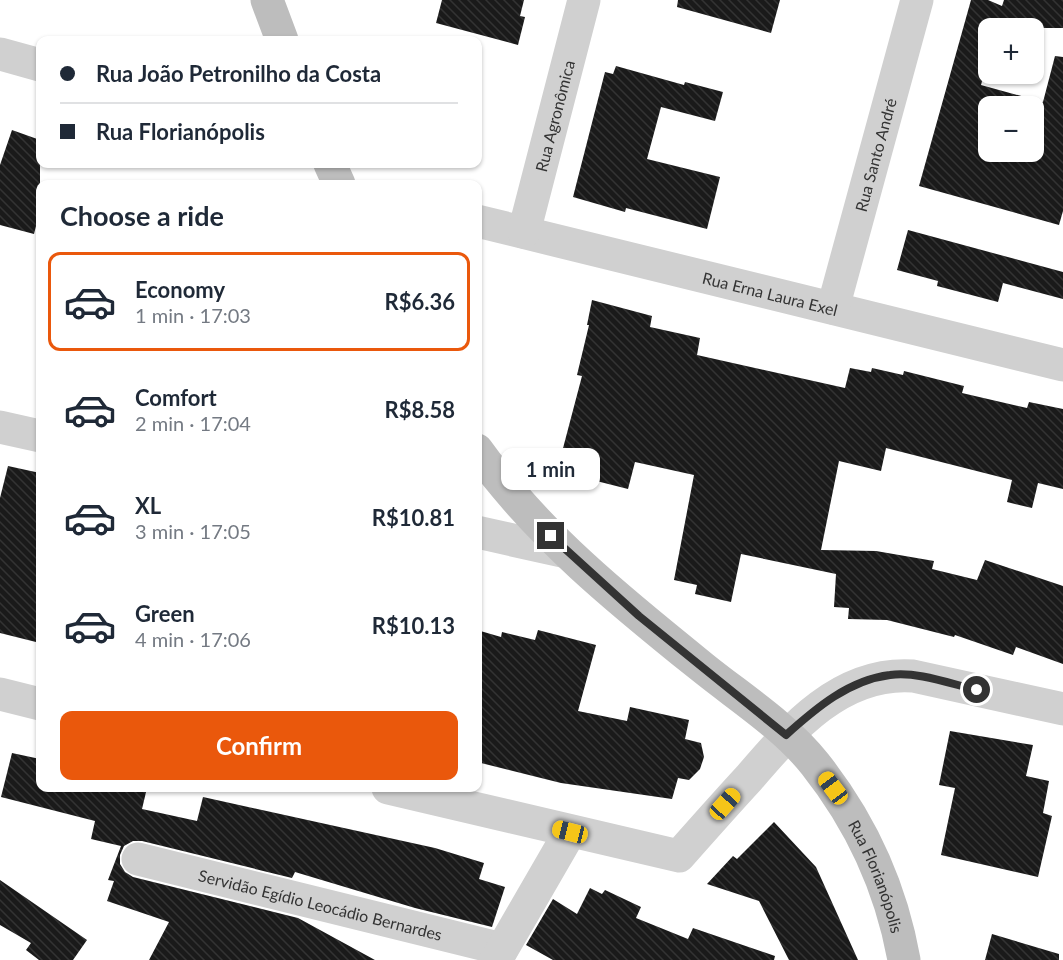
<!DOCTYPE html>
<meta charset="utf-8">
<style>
:root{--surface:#fff;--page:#f2f2f3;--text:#1f2937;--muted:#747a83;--line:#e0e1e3;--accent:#ea580c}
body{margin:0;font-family:Lato,sans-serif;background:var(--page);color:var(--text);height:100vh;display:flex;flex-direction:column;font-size:22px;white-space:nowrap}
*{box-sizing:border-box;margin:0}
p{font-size:20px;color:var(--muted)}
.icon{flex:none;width:33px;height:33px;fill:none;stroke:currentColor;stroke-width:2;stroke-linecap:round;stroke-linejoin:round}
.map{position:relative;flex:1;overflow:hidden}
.sheet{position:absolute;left:36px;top:180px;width:446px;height:612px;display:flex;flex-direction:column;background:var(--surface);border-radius:12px;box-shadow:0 2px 4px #0004}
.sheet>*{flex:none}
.top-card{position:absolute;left:36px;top:36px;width:446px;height:132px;border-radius:12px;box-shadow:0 2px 4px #0004;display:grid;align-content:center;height:132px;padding:0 24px;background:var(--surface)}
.tools{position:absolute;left:978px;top:18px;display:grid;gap:12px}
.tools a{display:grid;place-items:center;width:66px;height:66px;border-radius:12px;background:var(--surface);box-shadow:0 2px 4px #0004;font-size:30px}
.end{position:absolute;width:27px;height:27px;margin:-14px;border:8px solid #333;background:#fff;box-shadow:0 0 0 3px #fff}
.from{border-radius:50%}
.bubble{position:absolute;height:42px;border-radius:12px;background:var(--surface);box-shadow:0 2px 4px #0004;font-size:20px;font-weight:700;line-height:42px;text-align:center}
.car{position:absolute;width:18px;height:36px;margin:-18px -9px;border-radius:8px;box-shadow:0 0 4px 2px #0007;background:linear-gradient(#f5c518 24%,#345 0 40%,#f5c518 0 76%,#345 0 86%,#f5c518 0)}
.top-card b{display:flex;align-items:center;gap:21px;height:57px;font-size:22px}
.top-card b+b{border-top:2px solid var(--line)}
.top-card i{width:15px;height:15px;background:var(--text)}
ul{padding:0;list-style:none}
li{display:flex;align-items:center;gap:18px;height:99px;margin:0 12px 9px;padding:0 12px;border:3px solid transparent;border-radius:12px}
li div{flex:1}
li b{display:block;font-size:22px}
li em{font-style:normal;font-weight:700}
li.selected{border-color:var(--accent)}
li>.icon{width:54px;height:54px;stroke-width:1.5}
h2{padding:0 24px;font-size:27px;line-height:72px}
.primary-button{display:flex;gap:12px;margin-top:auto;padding:12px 24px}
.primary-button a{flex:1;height:69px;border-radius:12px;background:var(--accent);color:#fff;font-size:24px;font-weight:700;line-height:69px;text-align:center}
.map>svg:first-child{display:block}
.building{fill:url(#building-back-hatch);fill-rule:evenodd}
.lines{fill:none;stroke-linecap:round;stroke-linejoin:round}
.street{stroke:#d0d0d0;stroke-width:33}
.secondary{stroke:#bdbdbd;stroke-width:33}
.route{stroke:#333;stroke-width:8}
.labels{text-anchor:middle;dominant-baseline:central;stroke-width:6;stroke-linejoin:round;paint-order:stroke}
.street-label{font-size:16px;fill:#333;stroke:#fff}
</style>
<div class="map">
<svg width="1063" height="960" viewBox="0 0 1063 960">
<defs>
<pattern id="building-back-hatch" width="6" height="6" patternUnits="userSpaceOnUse" patternTransform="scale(1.5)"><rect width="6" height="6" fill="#1a1a1a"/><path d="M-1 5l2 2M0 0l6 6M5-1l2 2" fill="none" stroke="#333"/></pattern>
</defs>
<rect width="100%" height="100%" fill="#fff"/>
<!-- building -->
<path class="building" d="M442 0H524L520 16 525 17 518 45 436 23Z
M678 0H780L771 33 677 7Z
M971 0H988L1002 6 1004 0H1063V28H988V60L981 85 1043 102 1055 56 1063 57V211L1059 225 919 186ZM988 106H1034V152H988Z
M616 66 684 85 685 82 723 92 715 121 661 107 647 159 720 177 707 229 626 208 625 212 573 197 605 72 613 74Z
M12 130 40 140V210L34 234 0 225V165Z
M908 230 1063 272V299L1003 283 998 302 937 286 938 281 897 270Z
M592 300 652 316 650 327 700 338 697 355 845 388 850 368 871 372 872 368 903 375 904 371 964 386 962 393 1027 408 1029 402 1063 409V489L1038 483 1032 508 1007 502 1012 480 886 448 881 471 839 461 821 550 876 551 934 561 932 569 977 580 985 560 1063 586V664L1016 647 1013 655 955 635 954 637 887 620 848 619 849 608 834 607 836 574 741 554 731 602 695 594 697 585 674 580 694 475 635 462 628 489 557 471 582 376 577 375 589 325H587Z
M8 466 40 473V643L0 633V498Z
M477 630 501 637 502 632 535 640 538 630 596 645 578 711 627 721 630 707 689 720 685 739 701 743 704 757 700 769 689 780 678 778 672 799 561 783 477 762Z
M950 731 1033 745 1026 776 1049 781 1043 813 1052 816 1038 877 941 855 955 788 939 785Z
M12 753 40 759V788H147L142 809 197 821 203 797 435 848 484 863 479 879 505 887 492 927 415 908 295 872 292 878 142 841H133L124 846 120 855V864L125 872 133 877 298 918 375 960H149L169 922 107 901 114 881 108 880 121 846 91 839 95 821 1 797Z
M774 822 816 867 858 960H789L759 901 707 884 733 856 737 859Z
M0 880 87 940 73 960H39L26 950 31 943 0 925Z
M590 888 602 894 605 890 641 907 636 918 688 939 693 928 775 956 774 960H553L526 945 553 899 577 914Z
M992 934 1059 954V960H985Z"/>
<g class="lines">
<!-- street -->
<g class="street">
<path d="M0 54 40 65"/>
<path id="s1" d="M477 221 1063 365"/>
<path id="s2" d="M524 232 584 0"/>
<path id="s3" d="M833 308 917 0"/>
<path d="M0 427 40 436"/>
<path d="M477 532 566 552"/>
<path d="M0 694 40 704"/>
<path d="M388 788 679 856C702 830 725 804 749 778 792 728 841 671 913 676L1063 709"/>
<path id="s4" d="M138 859 502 949"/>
<path d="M496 960 570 832"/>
</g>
<!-- secondary -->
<g class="secondary">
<path d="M267 0 282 40"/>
<path d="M330 164 339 184"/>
<path id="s5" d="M477 450C538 535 621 602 702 667 739 697 785 726 815 764 861 822 891 887 904 960"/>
</g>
</g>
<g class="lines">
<!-- route -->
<path class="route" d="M551 536 639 616 786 735C816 708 849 680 890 675 917 671 951 684 977 690"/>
</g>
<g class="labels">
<!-- street labels -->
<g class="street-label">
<text stroke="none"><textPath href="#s2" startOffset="120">Rua Agronômica</textPath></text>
<text stroke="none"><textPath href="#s3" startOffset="159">Rua Santo André</textPath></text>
<text stroke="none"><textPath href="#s1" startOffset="302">Rua Erna Laura Exel</textPath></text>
<text stroke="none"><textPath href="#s5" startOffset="592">Rua Florianópolis</textPath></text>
<text stroke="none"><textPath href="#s4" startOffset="188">Servidão Egídio Leocádio Bernardes</textPath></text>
</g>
</g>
</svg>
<div class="tools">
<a>+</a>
<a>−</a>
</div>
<i class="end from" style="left:977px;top:690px"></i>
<i class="end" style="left:551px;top:536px"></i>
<div class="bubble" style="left:501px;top:448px;width:99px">1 min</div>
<i class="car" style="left:833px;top:788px;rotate:323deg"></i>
<i class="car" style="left:725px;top:804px;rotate:42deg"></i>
<i class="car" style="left:570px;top:832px;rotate:284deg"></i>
<div class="top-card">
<b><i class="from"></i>Rua João Petronilho da Costa</b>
<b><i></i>Rua Florianópolis</b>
</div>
<section class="sheet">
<h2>Choose a ride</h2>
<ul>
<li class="selected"><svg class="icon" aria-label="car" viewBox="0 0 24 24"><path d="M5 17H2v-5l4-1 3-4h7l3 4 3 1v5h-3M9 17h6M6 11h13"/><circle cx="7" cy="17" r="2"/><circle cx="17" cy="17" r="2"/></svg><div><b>Economy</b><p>1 min · 17:03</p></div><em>R$6.36</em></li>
<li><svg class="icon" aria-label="car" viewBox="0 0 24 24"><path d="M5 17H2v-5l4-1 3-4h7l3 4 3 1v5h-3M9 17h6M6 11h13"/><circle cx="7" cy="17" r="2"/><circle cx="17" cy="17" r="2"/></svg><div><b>Comfort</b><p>2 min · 17:04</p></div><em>R$8.58</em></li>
<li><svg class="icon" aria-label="car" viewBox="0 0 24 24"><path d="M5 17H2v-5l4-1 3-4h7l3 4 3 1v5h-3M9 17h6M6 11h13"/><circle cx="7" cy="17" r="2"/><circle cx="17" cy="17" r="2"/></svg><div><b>XL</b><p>3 min · 17:05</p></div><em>R$10.81</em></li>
<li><svg class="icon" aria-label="car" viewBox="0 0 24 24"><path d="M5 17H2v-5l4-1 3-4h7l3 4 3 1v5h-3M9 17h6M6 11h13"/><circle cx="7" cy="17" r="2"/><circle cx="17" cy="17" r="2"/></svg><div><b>Green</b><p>4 min · 17:06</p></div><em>R$10.13</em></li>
</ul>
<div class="primary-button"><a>Confirm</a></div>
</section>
</div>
